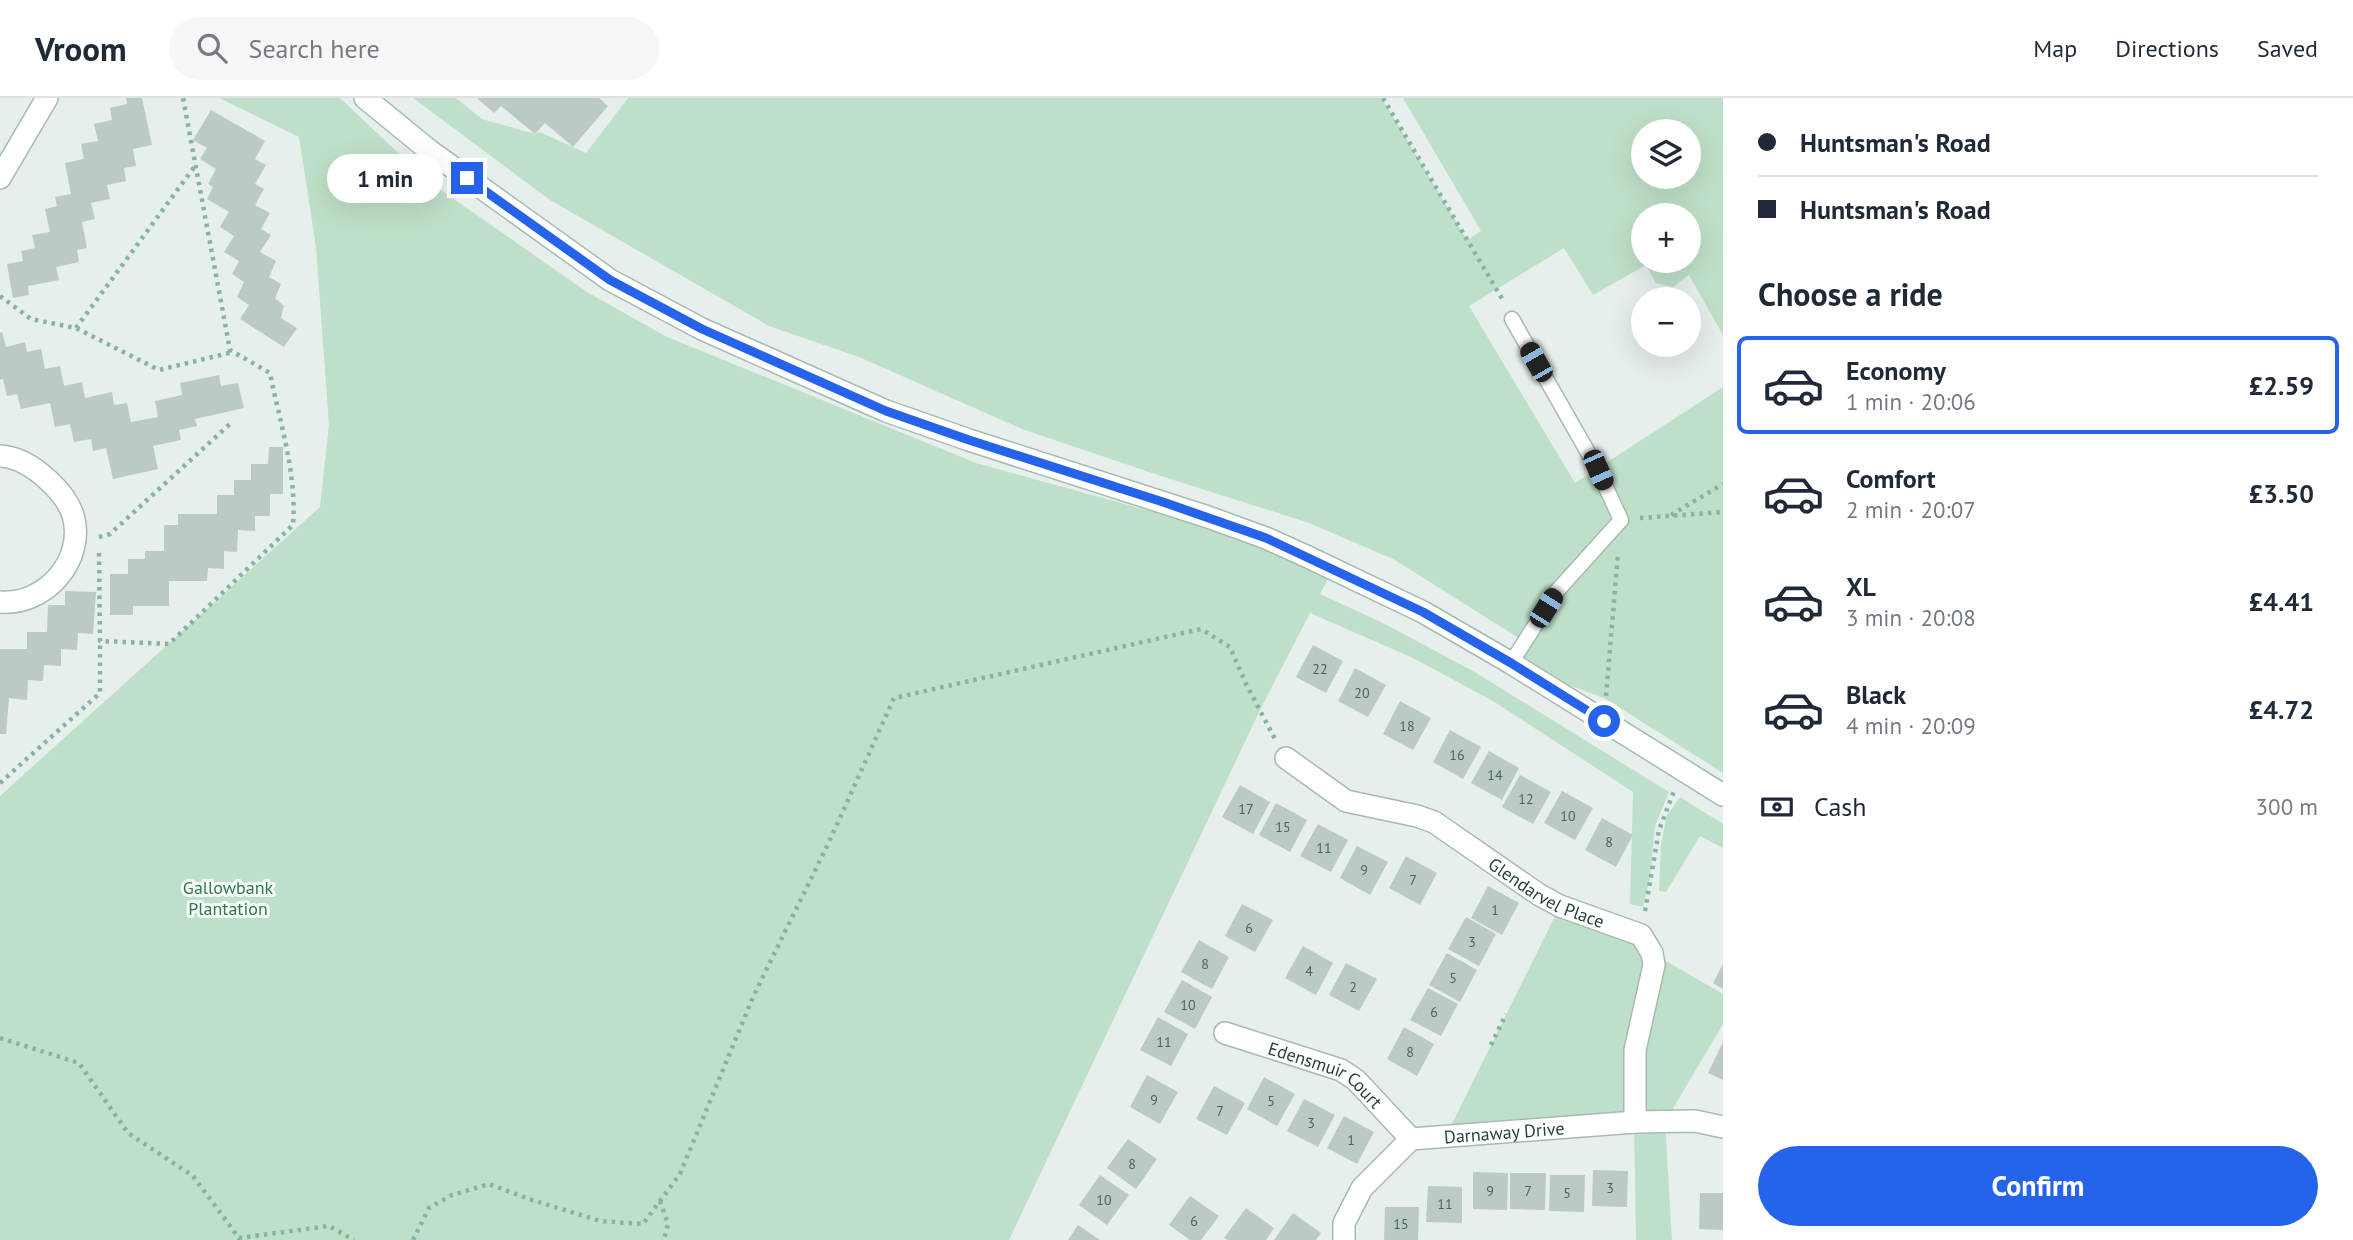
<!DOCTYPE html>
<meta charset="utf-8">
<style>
:root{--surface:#fff;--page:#f6f6f7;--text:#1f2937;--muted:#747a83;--line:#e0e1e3;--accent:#2563eb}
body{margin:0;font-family:"PT Sans",sans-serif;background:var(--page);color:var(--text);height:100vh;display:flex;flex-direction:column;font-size:26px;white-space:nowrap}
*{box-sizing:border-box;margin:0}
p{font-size:23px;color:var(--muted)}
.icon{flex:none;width:38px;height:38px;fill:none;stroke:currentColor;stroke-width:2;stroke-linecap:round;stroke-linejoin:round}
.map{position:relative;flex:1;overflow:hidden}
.panel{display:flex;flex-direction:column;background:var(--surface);width:630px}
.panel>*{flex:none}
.guide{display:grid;align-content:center;height:154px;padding:0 35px;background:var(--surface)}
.controls{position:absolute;left:1631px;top:21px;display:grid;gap:14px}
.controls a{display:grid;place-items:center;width:70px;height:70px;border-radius:50%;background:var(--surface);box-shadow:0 7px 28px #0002;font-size:35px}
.end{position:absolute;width:32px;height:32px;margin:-16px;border:9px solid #2563eb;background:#fff;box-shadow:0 0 0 4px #fff}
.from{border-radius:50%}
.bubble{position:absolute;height:49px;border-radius:24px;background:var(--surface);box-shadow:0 7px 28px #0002;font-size:23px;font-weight:700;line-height:49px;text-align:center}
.car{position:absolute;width:21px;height:42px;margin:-21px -10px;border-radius:9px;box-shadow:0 0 5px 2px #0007;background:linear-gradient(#222 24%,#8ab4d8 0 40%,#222 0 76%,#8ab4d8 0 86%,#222 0)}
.guide b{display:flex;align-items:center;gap:24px;height:66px;font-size:26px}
.guide b+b{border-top:2px solid var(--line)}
.guide i{width:18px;height:18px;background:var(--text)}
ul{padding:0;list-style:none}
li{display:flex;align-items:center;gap:21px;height:98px;margin:0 14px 10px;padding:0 21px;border:4px solid transparent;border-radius:10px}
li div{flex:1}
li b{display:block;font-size:26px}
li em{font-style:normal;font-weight:700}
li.current{border-color:var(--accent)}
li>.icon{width:63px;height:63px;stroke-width:1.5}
h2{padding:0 35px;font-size:32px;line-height:84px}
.pay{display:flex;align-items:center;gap:18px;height:77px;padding:0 35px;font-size:26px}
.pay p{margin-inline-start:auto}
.action{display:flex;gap:14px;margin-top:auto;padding:14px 35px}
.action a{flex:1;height:80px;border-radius:42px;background:var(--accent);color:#fff;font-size:28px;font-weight:700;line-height:80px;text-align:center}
header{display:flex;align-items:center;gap:42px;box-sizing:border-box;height:98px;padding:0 35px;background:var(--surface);border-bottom:2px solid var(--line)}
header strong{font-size:33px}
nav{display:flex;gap:38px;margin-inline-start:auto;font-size:24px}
.search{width:490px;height:63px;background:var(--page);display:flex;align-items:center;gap:18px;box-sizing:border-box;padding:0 24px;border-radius:38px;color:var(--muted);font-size:26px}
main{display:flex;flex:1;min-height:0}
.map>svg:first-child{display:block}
.green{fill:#bfe0c8;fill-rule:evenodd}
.building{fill:#bbcac4}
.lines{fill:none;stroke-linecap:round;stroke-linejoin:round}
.lane-casing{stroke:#a8b8b2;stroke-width:17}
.street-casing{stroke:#a8b8b2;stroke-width:24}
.secondary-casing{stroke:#a4bbb3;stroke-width:24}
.path{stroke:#86b3a5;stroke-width:4.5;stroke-dasharray:3.5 5;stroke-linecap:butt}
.lane{stroke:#fff;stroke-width:14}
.street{stroke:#fff;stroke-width:21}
.secondary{stroke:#fff;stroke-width:21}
.route{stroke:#2563eb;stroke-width:9}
.labels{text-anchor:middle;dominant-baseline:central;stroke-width:6;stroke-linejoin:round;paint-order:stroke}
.number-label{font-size:14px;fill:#4a645c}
.park-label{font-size:18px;fill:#2d7a4b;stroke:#f7fbf9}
.street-label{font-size:18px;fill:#24423a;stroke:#f7fbf9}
</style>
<header>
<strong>Vroom</strong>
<div class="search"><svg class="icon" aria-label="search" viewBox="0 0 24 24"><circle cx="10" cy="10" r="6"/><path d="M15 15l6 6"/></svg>Search here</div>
<nav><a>Map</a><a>Directions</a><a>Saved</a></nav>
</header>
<main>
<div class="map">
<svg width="1723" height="1142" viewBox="0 0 1723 1142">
<rect width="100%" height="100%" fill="#e6efeb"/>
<!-- green -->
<path class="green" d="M219 0H340L428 83 587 194 665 238 976 365 1157 415 1333 471 1320 496 1383 525 1473 573 1669 694 1655 728 1650 779 1643 809 1630 806 1633 694 1493 603 1413 560 1310 515 1260 612 1009 1142H0V698L320 409 329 327 316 149 299 39Z
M413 0H456L482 21 535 36 540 34 586 55 628 0H1382L1467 142 1481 133 1403 0H1723V237L1689 177 1673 189 1656 185 1646 167 1593 197 1564 150 1469 208 1575 385 1723 289V675L1606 601 1511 565 1525 544 1395 462 1309 425 1161 378 1022 331 859 259 769 228 550 102ZM1643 33H1689V79H1643ZM1643 117H1689V163H1643Z
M1680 699 1723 726V750L1700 738 1666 794 1659 793 1661 746 1667 717Z
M1560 808 1641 837 1652 855 1723 896V926L1665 1024 1672 1142H1636L1634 1024 1446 1038Z"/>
<!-- building -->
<path class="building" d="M126 0H142L152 47 133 51 136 68 124 70 126 83 107 87 110 101 91 105 95 121 82 124 87 150 77 152 79 164 56 169 59 182 28 188 29 197 13 200 7 166 23 163 21 153 35 150 32 137 50 134 45 111 57 108 55 99 71 96 65 65 84 61 81 46 98 43 94 26 112 22 110 10 127 6Z
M477 0H599L608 8 573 49 545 25 535 36 501 8 494 15Z
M211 12 265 43 255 61 266 67 255 86 264 91 255 107 270 115 261 131 271 137 260 154 276 163 269 179 281 186 275 200 284 208 281 220 297 230 284 249 240 221 249 207 237 199 244 184 232 176 239 163 224 154 234 138 220 129 229 114 207 101 213 89 208 86 216 71 200 61 207 50 193 42Z
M2 234 6 249 25 244 27 254 41 251 45 271 60 268 64 288 82 284 85 300 112 294 114 307 127 305 131 324 158 319 155 303 182 297 180 285 219 277 221 288 238 285 244 310 195 321 197 328 179 332 181 342 153 348 158 371 113 381 106 350 93 353 91 341 74 344 70 326 55 329 50 305 21 311 17 296 7 298 3 281 0 282V235Z
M269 349H283V396H270V418H255V433L238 432 237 454 224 453V471L208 470 207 483H169V508H133V517H110V476H128V461H145V453H164V427H178V416H217V397H234V382H251V366H268Z
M65 493 96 494 93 536 78 535 77 552 61 551V568L44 567 43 583 28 582 27 602 9 600 6 636H0V551H27V534H47L48 507H65Z
M1313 547 1343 563 1326 595 1296 579Z
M1355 570 1386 587 1368 619 1338 603Z
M1400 603 1431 620 1413 652 1383 636Z
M1450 632 1481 649 1463 681 1433 664Z
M1489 653 1519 670 1502 702 1471 685Z
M1520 677 1551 694 1533 726 1502 709Z
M1240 687 1270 704 1253 736 1222 719Z
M1562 693 1593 710 1575 742 1544 725Z
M1276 705 1307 722 1290 754 1259 737Z
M1602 720 1633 737 1616 769 1585 752Z
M1318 726 1348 742 1331 774 1300 758Z
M1357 748 1388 764 1370 797 1340 780Z
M1406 758 1437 775 1420 807 1389 790Z
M1488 788 1519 805 1502 837 1471 820Z
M1242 806 1273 822 1255 854 1225 838Z
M1466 819 1496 836 1479 868 1448 851Z
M1199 842 1229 859 1212 891 1181 874Z
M1303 848 1333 865 1316 897 1285 880Z
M1447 855 1477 872 1460 904 1429 887Z
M1346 865 1377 881 1359 913 1329 897Z
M1723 866V891L1713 885Z
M1182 882 1212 899 1195 931 1164 914Z
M1428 890 1458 906 1441 938 1410 922Z
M1158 919 1188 936 1171 968 1140 952Z
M1404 929 1434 946 1417 978 1387 961Z
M1723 944V982L1708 975Z
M1147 977 1178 994 1160 1026 1130 1009Z
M1264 979 1295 996 1277 1028 1247 1011Z
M1214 988 1245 1005 1227 1037 1196 1021Z
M1304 1001 1335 1017 1318 1049 1287 1033Z
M1344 1018 1374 1034 1357 1066 1327 1050Z
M1128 1041 1157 1061 1136 1091 1107 1070Z
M1593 1072 1628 1073 1627 1109 1592 1108Z
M1473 1074 1508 1075 1507 1112 1473 1111Z
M1510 1075H1546L1545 1112 1510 1111Z
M1100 1077 1129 1097 1107 1127 1079 1107Z
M1550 1077H1585L1584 1114 1549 1113Z
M1428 1088 1462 1089V1125L1426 1124Z
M1700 1095H1723V1132L1699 1131Z
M1190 1098 1219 1118 1201 1142H1190L1169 1127Z
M1385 1109H1419L1418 1142H1384Z
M1246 1110 1274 1130 1266 1142H1228L1224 1140Z
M1293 1115 1321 1135 1316 1142H1274Z
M1078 1127 1100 1142H1068Z"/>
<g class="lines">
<!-- lane casing -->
<g class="lane-casing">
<path id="lane" d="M1511 565 1557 493 1621 422 1598 372 1512 221"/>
</g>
<!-- street casing -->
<g class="street-casing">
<g id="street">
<path d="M0 80 47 0"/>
<path d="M0 358C19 359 34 369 48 382 59 392 68 402 73 417 86 462 45 508 0 504"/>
<path id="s1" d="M1286 660 1346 703 1417 718 1434 724 1538 796 1560 808 1641 837 1652 855 1654 867 1635 952V1024"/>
<path id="s2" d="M1225 935 1341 972 1356 982 1411 1041"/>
<path id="s3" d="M1344 1142V1125L1362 1090 1411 1041 1635 1024 1695 1023 1723 1029"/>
</g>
</g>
<!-- secondary casing -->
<g class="secondary-casing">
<path id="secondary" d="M365 0 430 53 610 182 702 231 886 313 969 342 1208 419 1266 440 1308 459 1423 514 1511 565 1723 697"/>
</g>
<!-- path -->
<path class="path" d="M1383 0 1504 204
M0 198 31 221 76 230 159 272 233 254
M76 230 195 68
M1671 417 1723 386
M1640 420 1723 414
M99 439 110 436 232 324
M99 455 100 543 169 546 293 427C297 375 280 326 270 275L230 252 183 0
M1606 598 1618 456
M0 685 100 595V543
M1645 813 1659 732 1674 693
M0 940 79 965 128 1035 193 1078 239 1140 329 1128 354 1142
M1491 947 1506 916
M660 1103 668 1126 664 1142
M413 1142 429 1110 452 1097 489 1086 529 1101 600 1123 643 1126 680 1076 753 899 830 742 894 600 1201 531 1230 549 1246 586 1275 641"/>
<!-- lane -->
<use href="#lane" class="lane"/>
<!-- street -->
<use href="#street" class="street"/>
<!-- secondary -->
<use href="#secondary" class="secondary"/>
</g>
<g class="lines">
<!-- route -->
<path class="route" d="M467 80 610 182 702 231 886 313 969 342 1163 404 1266 440 1423 514 1511 565 1604 623"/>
</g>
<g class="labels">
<!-- number labels -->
<g class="number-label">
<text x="1320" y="571">22</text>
<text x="1362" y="595">20</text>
<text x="1407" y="628">18</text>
<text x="1457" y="657">16</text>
<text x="1495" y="677">14</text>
<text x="1526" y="701">12</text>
<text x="1246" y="711">17</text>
<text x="1568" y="718">10</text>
<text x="1283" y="729">15</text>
<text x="1609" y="744">8</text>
<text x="1324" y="750">11</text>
<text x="1364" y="772">9</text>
<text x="1413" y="782">7</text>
<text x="1495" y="812">1</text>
<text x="1249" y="830">6</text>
<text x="1472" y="844">3</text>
<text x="1205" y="866">8</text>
<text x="1309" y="873">4</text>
<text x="1453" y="880">5</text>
<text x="1353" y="889">2</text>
<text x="1188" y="907">10</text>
<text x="1434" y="914">6</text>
<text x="1164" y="944">11</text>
<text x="1410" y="954">8</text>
<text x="1154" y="1002">9</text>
<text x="1271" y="1003">5</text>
<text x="1220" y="1013">7</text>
<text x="1311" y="1025">3</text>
<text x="1351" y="1042">1</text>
<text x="1132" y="1066">8</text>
<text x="1610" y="1090">3</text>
<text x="1490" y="1093">9</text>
<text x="1528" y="1093">7</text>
<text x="1567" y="1095">5</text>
<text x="1104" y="1102">10</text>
<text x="1445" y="1106">11</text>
<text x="1194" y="1123">6</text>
<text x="1401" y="1126">15</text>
</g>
<!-- park labels -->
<g class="park-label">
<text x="228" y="789">Gallowbank<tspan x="228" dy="21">Plantation</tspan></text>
</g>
<!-- street labels -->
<g class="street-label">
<text stroke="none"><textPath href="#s1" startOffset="298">Glendarvel Place</textPath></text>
<text stroke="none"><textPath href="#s2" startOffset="110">Edensmuir Court</textPath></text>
<text stroke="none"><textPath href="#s3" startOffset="219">Darnaway Drive</textPath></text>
</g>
</g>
</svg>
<div class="controls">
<a><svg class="icon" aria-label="layers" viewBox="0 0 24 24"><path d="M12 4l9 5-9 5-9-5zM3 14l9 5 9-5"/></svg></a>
<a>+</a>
<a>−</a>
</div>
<i class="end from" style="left:1604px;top:623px"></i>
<i class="end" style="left:467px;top:80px"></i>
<div class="bubble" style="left:327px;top:56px;width:116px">1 min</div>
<i class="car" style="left:1536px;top:264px;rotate:330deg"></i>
<i class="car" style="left:1598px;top:372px;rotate:156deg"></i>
<i class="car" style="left:1546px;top:510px;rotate:32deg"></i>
</div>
<section class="panel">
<div class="guide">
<b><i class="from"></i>Huntsman's Road</b>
<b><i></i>Huntsman's Road</b>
</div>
<h2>Choose a ride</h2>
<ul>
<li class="current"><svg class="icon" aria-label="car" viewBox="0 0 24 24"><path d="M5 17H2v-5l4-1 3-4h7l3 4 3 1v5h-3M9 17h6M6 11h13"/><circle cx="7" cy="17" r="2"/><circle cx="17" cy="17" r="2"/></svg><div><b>Economy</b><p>1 min · 20:06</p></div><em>£2.59</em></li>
<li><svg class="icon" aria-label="car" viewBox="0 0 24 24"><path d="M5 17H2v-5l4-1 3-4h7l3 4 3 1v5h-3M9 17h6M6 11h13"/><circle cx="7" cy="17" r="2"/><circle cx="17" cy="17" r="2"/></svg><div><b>Comfort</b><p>2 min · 20:07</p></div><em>£3.50</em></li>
<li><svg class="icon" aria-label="car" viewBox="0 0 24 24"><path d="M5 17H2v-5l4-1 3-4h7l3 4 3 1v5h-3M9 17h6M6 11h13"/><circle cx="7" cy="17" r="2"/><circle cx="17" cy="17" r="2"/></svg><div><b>XL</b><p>3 min · 20:08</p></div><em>£4.41</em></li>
<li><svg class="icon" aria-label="car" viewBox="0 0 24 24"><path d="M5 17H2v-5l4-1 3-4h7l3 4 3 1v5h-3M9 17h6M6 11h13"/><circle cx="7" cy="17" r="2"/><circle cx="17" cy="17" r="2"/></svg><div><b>Black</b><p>4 min · 20:09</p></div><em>£4.72</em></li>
</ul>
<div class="pay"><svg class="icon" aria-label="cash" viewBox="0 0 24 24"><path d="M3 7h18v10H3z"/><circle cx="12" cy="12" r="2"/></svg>Cash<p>300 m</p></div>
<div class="action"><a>Confirm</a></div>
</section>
</main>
